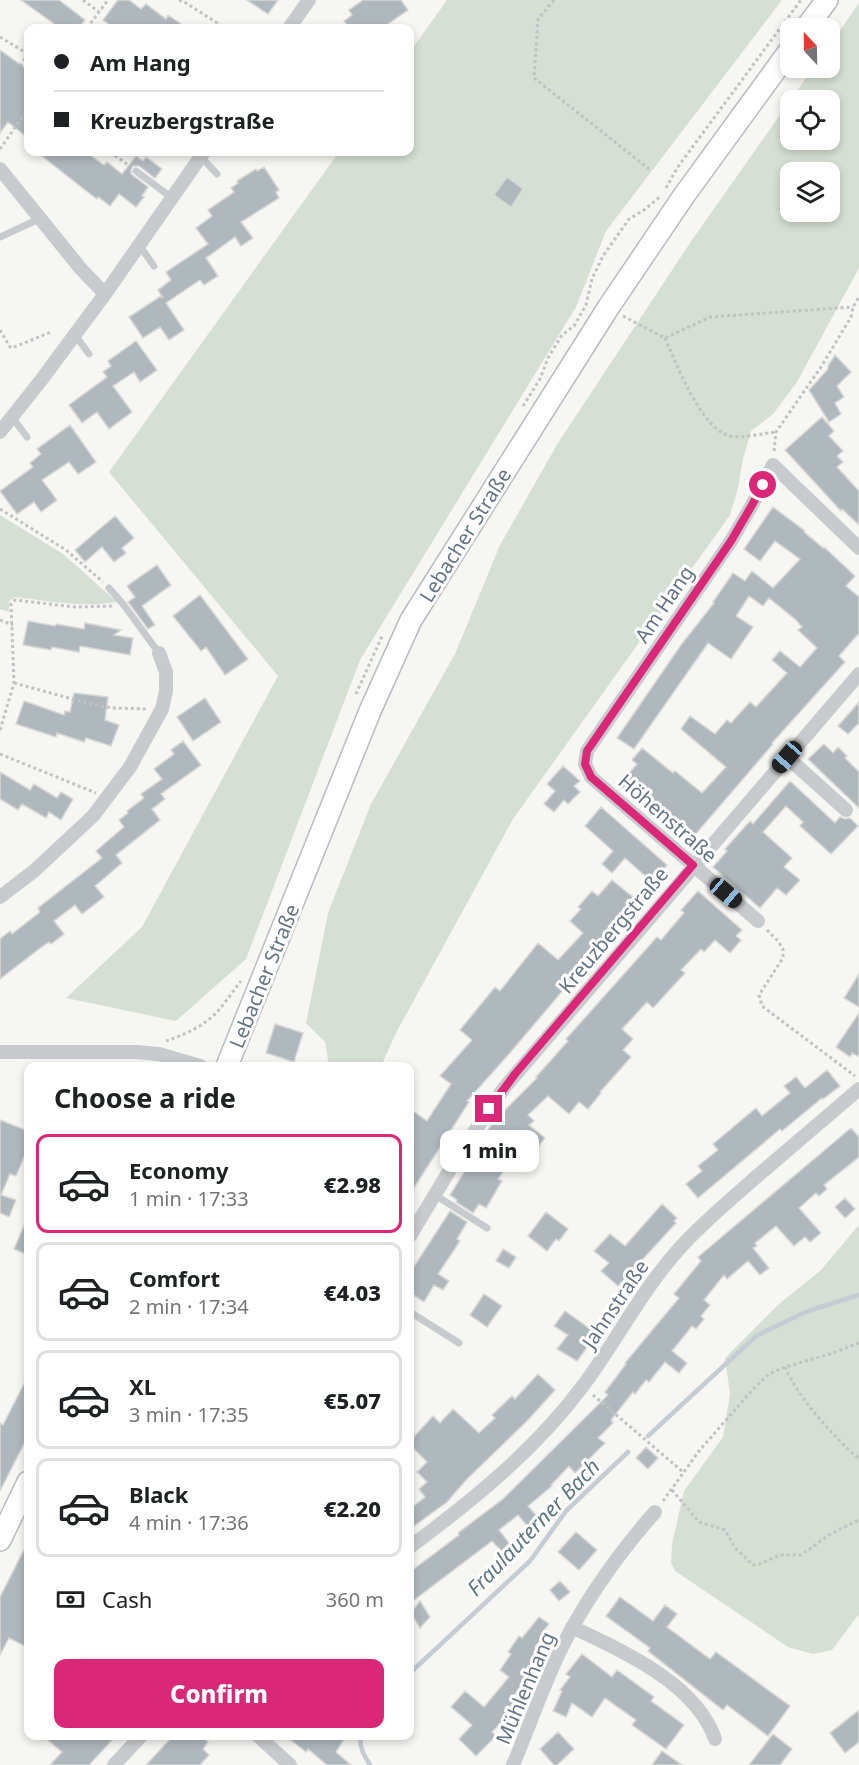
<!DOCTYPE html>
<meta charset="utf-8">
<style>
:root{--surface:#fff;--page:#f6f6f6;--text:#202124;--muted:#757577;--line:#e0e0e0;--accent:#db2777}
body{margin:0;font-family:"Noto Sans",sans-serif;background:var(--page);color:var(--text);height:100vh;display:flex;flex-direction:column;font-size:22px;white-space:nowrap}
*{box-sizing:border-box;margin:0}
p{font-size:20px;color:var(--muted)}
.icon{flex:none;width:33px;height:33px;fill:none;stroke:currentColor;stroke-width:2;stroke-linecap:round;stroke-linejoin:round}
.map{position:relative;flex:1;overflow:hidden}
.drawer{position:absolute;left:24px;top:1062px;width:390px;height:678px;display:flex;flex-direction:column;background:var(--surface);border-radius:12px;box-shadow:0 3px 9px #0003}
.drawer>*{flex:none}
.guide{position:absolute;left:24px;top:24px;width:390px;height:132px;border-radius:12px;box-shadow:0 3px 9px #0003;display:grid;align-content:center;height:132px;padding:0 30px;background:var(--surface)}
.needle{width:39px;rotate:338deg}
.tools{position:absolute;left:780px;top:18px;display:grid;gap:12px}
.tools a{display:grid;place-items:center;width:60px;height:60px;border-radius:12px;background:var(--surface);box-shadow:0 3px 9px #0003;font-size:30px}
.end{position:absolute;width:27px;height:27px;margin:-14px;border:8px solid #db2777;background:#fff;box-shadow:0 0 0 3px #fff}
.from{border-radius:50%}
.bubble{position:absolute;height:42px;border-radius:12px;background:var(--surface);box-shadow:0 3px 9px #0003;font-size:20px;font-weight:800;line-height:42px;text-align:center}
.car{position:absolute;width:18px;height:36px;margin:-18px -9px;border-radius:8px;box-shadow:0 0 4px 2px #0007;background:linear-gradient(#222 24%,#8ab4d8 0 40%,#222 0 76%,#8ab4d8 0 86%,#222 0)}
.guide b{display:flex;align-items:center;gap:21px;height:57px;font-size:22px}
.guide b+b{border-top:2px solid var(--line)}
.guide i{width:15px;height:15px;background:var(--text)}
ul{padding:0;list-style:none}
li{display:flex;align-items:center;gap:18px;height:99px;margin:0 12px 9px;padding:0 18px;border:3px solid var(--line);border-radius:12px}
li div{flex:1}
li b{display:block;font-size:22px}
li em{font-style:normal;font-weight:800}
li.active{border-color:var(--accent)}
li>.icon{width:54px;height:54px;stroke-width:1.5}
h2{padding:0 30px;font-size:27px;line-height:72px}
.pay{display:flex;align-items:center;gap:15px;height:66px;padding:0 30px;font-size:22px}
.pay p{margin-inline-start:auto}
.action{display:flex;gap:12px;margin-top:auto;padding:12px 30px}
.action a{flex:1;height:69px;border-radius:12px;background:var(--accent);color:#fff;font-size:24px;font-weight:800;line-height:69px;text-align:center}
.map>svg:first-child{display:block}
.green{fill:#d6dfd3;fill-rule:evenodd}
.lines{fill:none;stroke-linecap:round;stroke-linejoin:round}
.stream{stroke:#c3cdd3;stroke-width:4.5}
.building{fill:#afb8bd;stroke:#d7d8d5;stroke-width:1.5}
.primary-casing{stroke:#b8bcc0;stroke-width:24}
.path{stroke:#c0c2c4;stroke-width:3;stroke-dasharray:3 3;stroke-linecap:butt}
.lane{stroke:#c8cbce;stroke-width:7}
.street{stroke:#c8cbce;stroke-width:14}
.primary{stroke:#fff;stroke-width:21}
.route{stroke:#db2777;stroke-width:8}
.labels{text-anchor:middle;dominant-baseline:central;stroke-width:6;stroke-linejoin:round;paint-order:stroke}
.street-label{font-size:20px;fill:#627586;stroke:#fff}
.water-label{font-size:21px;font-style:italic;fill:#5e7783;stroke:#fff}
</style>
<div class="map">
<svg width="859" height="1765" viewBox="0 0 859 1765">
<rect width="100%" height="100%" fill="#f6f6f2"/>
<!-- green -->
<path class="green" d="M447 0H782L606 231 576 307 360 660 246 959 176 1021 66 998 142 927 278 676 109 472 339 152H410V52Z
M859 3V268L797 382 773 414 751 431 743 459 738 488 730 515 513 819 396 1033 381 1066H329L325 1042 306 1023 328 913 371 804 455 654 500 545 558 443 692 240 813 68H830V45ZM830 100V140H790V100ZM790 172H830V212H790Z
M0 515 63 554 117 602C83 608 49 601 15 597L9 601V612L0 609Z
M859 1225V1614L832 1650 813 1654 788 1647 675 1571 671 1562 672 1544 684 1491 723 1437 730 1394 725 1358 779 1304 820 1271Z"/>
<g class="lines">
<!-- stream -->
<path class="stream" d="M648 1436 756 1336 808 1311 859 1295
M410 1673 530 1561 566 1511 628 1452
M361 1736C359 1748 364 1755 370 1765"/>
</g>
<!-- building -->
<path class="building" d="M21 0H59L85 20 79 28H60Z
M118 0H129L141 9 146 4 166 19 168 15 187 28H114L103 20Z
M247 0H278L268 14Z
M363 0H401L408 10 382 28H350L344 21 352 15 349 10Z
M0 50 28 70V138L8 122 0 133Z
M37 152H86L104 165 107 162 122 174 136 156 143 161 146 157 162 169 155 178 139 166H133L131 170V174L148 187 142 196 144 197 136 207 119 194 110 206 98 197 97 199 85 190Z
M264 167 279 190 276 192 279 198 241 222 253 238 241 246 235 237 206 258 218 276 204 285 200 280 166 303 184 330 169 340 160 327 143 338 129 317 161 296 163 298 158 290 171 280 166 272 208 244 196 228 212 216 208 210 234 192 231 188 238 183 237 181 256 169 257 171Z
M507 177 523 189 511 207 494 195Z
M136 341 157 370 140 382 134 372 113 386 132 412 109 429 97 412 82 423 69 405 107 377 103 372 111 366 108 361Z
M835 355 851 372 837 386 844 397 835 403 841 414 829 422 809 390 828 369V366Z
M822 417 834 431 829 436 843 451 837 456 843 462 837 467 859 491V525L842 509 841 511 785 450Z
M70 425 96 462 78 474 69 462 42 480 57 500 41 512 34 502 17 514 0 491 33 467 30 463 41 454 37 449Z
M773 507 805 531 804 532 823 548 824 547 855 576 846 586 859 597V633L839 656 845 662 772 743 773 744 688 843 619 785 637 764 632 760 642 748 673 773 675 771 702 793 726 767 681 729 690 716 715 734 727 720 731 723 750 702 756 707 787 673 772 660 780 651 800 667 817 648 798 630 802 627 796 620 769 598 763 606 749 596 736 616 753 627 731 659 708 643 634 749 617 738 681 645 714 603 713 602 733 573 745 581 752 571 773 588 800 559 775 541 760 561 744 549Z
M115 516 134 538 122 548 126 553 114 562 102 547 85 562 75 550Z
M157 565 171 585 142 606 155 625 148 629 128 602 135 597 127 586Z
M200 595 248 659 225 675 206 647 201 651 173 616Z
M28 621 55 626 56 624 84 629 85 623 121 630 114 635 133 638 130 655 80 646 79 652 52 647 51 650 23 645Z
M74 693 108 697 105 720 119 725 111 746 86 738 84 742 57 733 56 737 16 724 24 701 64 715 65 711 70 712Z
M205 698 221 722 193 741 177 717Z
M859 702V723L848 734 838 726Z
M183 741 201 765 161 794 165 799 152 809 160 820 116 855 122 863 95 886 104 897 82 914 75 905 54 921 64 934 51 944 49 942 39 949 0 979V939L10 931 12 934 40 912 38 908 102 858 96 851 124 827 119 820 128 813 127 811 144 798 141 794 162 779 154 769 174 754 171 750Z
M824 744 833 753 838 747 847 756 845 758 859 772V808L808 759Z
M563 766 580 781 574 786 580 792 568 804 564 800 554 812 544 804 555 791 547 784Z
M0 772 30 790 34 784 57 798 61 792 73 799 61 820 49 812 46 818 22 804 18 810 0 799Z
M790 781 835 823 840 817 845 819 850 818 858 826 831 854 800 826 803 822 786 806 763 832 792 858 784 867 800 880 786 895 777 888 760 908 713 867 727 851 725 849 750 821 753 824Z
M601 807 667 865 652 882 625 858 612 873 602 864 613 851 585 826Z
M612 880 634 898 624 910 627 913 597 950 563 987 564 989 509 1054 467 1101 469 1102 410 1194V1109L427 1121 451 1084 440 1076 472 1040 460 1030 495 987 500 991 538 943 558 960 583 933 570 921 581 909 578 907 592 891 598 896Z
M698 891 742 930 736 936 741 940 730 953 715 940 704 952 701 949 681 970 685 973 653 1008 647 1002 622 1029 633 1039 623 1050 631 1057 600 1092 601 1093 588 1109 579 1102 569 1114 548 1096 528 1115 534 1121 529 1125 545 1138 537 1148 533 1145 528 1151 520 1146 498 1179 502 1181 486 1208 479 1204 473 1213 456 1202 457 1200 450 1195 474 1156 472 1155 493 1122 537 1078 536 1077 568 1041 566 1039 657 937 661 940 684 913 681 910Z
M859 974V1007L844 998Z
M859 1013V1057L852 1053 850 1057 836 1047Z
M275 1024 303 1033 294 1062 266 1053Z
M827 1070 840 1086 823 1099 822 1098 782 1131 780 1129 698 1198 686 1184 702 1171 698 1166 718 1150 713 1144 756 1108 762 1116 790 1093 784 1086 796 1077 805 1088Z
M0 1120 28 1131V1159L24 1157 16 1176 10 1174 1 1195 16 1200 9 1217 0 1213Z
M851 1128 859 1137V1157L824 1185 827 1189 819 1196 816 1193 799 1208 821 1233 810 1242 805 1237 794 1246 776 1226 755 1243 757 1246 753 1248 769 1268 760 1275 748 1261 727 1279 724 1275 704 1300 710 1305 701 1316 704 1319 696 1329 692 1326 672 1351 687 1363 679 1373 665 1362 649 1382 646 1380 635 1394 633 1392 611 1420 613 1423 598 1438 605 1443 575 1473 569 1466 551 1485 552 1486 528 1506 539 1519 529 1528 518 1515 499 1530 512 1547 504 1554 492 1541 410 1603V1572L459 1535 458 1533 503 1499 608 1395 605 1392 626 1364 625 1363 679 1298 674 1294 701 1261 698 1257Z
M845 1198 855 1209 845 1218 835 1207Z
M662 1204 677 1218 674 1221 676 1223 618 1286 601 1271 609 1263 594 1251 610 1234 625 1246Z
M450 1211 467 1222 457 1239 460 1241 438 1274 449 1281 443 1290 434 1285 424 1302 410 1293V1273Z
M546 1212 568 1229 559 1241 556 1239 547 1251 528 1236Z
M28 1216V1255L14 1249Z
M503 1249 516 1257 509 1268 496 1261Z
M484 1294 502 1306 487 1327 470 1315Z
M565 1311 597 1334 577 1361 557 1349 568 1335 554 1326Z
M538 1374 555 1390 527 1421 467 1479 447 1502 410 1529V1509L425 1497 419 1489 427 1482 417 1472 427 1462 410 1445V1441L433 1416 440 1423 453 1409 479 1433 495 1418 492 1415 512 1396 515 1399Z
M28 1376V1436L0 1491V1423L3 1425Z
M646 1447 658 1458 648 1469 636 1458Z
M576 1532 597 1550 579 1570 558 1552Z
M28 1542V1639L25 1646 9 1638 0 1655V1597Z
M560 1581 570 1592 559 1601 550 1590Z
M620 1597 653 1621 665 1605 677 1614 667 1627 710 1659 716 1652 790 1706 768 1736 727 1705 723 1710 648 1651 650 1648 606 1616Z
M420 1601 430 1617 420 1628 411 1613Z
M539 1617 549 1624 544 1630 547 1632 535 1647 541 1652 529 1668 532 1670 511 1700 518 1705 492 1732 496 1736 476 1756 459 1739 472 1725 451 1707 465 1691 484 1707 509 1677 500 1670 511 1654 508 1652 519 1636 522 1638Z
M582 1654 612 1677 617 1670 654 1697 651 1701 684 1725 666 1749 632 1725 636 1720 605 1698 592 1717 572 1703 566 1717 553 1711 562 1691 560 1690 570 1677 566 1674Z
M859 1710V1742L845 1753 830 1733Z
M558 1732 574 1749 557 1765H554L540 1749Z
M773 1734 792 1749 780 1765H749Z
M43 1736H116L89 1765H50L62 1752Z
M173 1736H200L208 1742 203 1749 209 1755 200 1765H146Z
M286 1736H346L336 1752 351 1765H327L308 1749 306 1752Z
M662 1751 682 1765H652Z"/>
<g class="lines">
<!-- primary casing -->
<g class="primary-casing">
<path id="primary" d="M806 28 827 0
M227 1066 370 711 411 620 608 308 683 197 790 50
M0 1540 28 1482"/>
</g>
<!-- path -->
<path class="path" d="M83 0 99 12
M179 0 186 3 225 28
M554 0 538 19 534 78 649 169
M87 28 108 0
M0 37 28 54
M20 66 28 54
M0 149 28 109
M110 152 128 165
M666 188 677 168 801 0
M623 316 665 338 710 317 853 307
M0 330 10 347 12 348 51 332
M665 338C677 365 701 429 730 436 739 439 766 433 776 432
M523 406 540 379 548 358 562 335 574 326 586 305 592 279 603 256 629 219 644 210 661 196
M774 451 776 432 821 367 851 317 853 307 859 297
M0 509 66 550 103 582
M0 620 13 625
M14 683 91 704 112 708 147 709
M356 694 383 634
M0 730 14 683 11 604 15 600 75 607 113 606
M0 754 96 793
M767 930 778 941 783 949V958L759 995 762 1006 855 1076
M166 1041C184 1035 204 1026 217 1012 226 1002 233 991 241 981
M785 1367C799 1399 833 1436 859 1459
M593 1395 683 1472
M672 1490 699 1522 725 1530 736 1549 753 1565 760 1564 780 1555H801L832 1533 859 1520
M663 1501 699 1451 754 1388 769 1374 785 1367 830 1354 859 1343"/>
<!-- lane -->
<path class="lane" d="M201 157 217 174
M136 171 172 198
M0 237 39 219
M139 245 154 266
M75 335 89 354
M12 417 27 437
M109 588 123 604 159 653
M435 1195 487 1228
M410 1312 459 1343"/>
<!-- street -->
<path class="street" d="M289 28 309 0
M0 169 81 269 105 294
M0 432 42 379 105 294 204 152
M787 757 846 810
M0 897 34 871 93 816 130 767 162 709 166 691V672L159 653
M758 921 591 777 585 764 587 751 731 541 752 505 773 465 859 548
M0 1052H137L159 1054 200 1066
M410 1236 460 1153 504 1088 859 674
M410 1547C473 1500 535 1450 582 1387 616 1342 641 1291 679 1249 702 1223 729 1201 755 1178 790 1148 824 1119 859 1089
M572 1627C622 1651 696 1683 715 1739
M258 1736 290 1765
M114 1765 141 1736
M513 1765C529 1727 543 1686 561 1649 586 1599 618 1554 655 1512"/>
<!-- primary -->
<use href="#primary" class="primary"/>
</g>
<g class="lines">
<!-- route -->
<path class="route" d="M489 1109 515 1074 693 865 591 777 585 764 587 751 731 541 752 505 763 485"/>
</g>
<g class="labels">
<!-- street labels -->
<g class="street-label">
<text transform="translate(465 535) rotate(-58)">Lebacher Straße</text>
<text transform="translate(664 604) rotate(-56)">Am Hang</text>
<text transform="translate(668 818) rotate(41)">Höhenstraße</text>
<text transform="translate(613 930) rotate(-50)">Kreuzbergstraße</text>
<text transform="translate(264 976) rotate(-68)">Lebacher Straße</text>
<text transform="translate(615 1304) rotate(-56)">Jahnstraße</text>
<text transform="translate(525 1688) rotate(-67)">Mühlenhang</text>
</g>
<!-- water labels -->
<g class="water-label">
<text transform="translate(533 1527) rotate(-46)">Fraulauterner Bach</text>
</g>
</g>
</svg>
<div class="tools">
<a><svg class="needle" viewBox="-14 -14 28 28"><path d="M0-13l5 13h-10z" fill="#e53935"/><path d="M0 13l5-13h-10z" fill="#757577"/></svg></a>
<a><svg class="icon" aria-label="locate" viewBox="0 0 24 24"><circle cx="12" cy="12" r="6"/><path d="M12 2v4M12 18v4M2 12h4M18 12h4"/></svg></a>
<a><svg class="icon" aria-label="layers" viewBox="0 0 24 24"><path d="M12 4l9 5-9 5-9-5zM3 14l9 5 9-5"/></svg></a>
</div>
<i class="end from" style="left:763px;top:485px"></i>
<i class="end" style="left:489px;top:1109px"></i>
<div class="bubble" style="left:440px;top:1130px;width:99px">1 min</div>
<i class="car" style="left:787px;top:757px;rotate:221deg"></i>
<i class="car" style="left:726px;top:893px;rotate:130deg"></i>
<div class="guide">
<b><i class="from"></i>Am Hang</b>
<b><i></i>Kreuzbergstraße</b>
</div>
<section class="drawer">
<h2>Choose a ride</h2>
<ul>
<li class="active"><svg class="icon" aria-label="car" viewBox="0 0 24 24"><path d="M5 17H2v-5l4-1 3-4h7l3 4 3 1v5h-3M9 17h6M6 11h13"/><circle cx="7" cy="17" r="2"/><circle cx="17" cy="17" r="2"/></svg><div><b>Economy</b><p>1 min · 17:33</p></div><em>€2.98</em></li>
<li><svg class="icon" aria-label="car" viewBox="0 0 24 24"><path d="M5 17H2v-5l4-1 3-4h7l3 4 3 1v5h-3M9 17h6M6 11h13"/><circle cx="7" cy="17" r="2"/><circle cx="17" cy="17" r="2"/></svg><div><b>Comfort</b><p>2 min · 17:34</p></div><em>€4.03</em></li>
<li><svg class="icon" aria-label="car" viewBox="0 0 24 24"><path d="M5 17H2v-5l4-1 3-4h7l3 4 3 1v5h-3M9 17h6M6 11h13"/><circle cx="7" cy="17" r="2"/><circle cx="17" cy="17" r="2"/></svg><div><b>XL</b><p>3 min · 17:35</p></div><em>€5.07</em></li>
<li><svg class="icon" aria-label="car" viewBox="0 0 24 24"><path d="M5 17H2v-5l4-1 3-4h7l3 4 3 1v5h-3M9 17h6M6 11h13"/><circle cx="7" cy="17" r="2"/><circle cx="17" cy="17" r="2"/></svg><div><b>Black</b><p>4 min · 17:36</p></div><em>€2.20</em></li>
</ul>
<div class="pay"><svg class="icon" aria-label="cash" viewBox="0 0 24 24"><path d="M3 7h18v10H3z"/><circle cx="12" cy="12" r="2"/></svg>Cash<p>360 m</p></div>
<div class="action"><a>Confirm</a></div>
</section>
</div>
